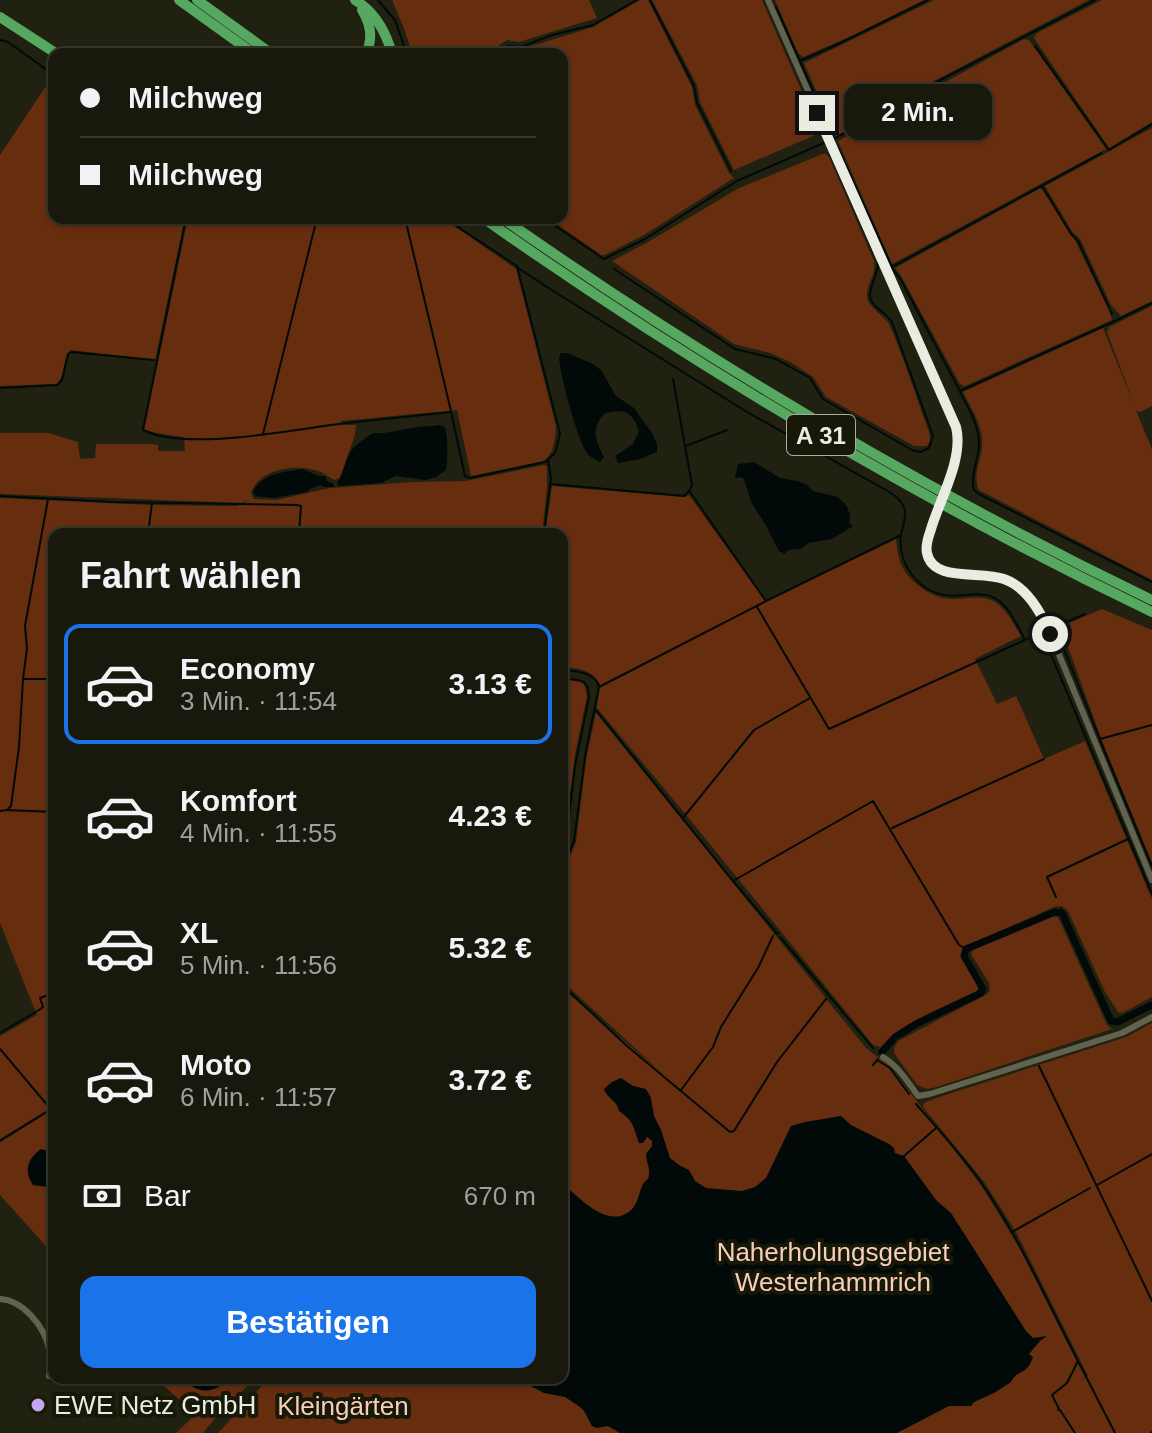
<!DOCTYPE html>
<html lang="de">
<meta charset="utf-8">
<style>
:root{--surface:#18190c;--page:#212215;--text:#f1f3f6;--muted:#9fa09d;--line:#36382d;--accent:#1a73e8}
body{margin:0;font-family:Arial,sans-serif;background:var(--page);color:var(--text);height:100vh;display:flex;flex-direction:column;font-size:30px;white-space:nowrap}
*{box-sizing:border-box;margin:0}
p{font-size:26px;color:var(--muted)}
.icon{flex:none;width:44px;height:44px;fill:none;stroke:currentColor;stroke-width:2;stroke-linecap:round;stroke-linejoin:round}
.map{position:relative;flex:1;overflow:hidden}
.sheet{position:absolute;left:48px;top:528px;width:520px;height:856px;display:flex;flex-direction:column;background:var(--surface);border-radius:16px;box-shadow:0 2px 6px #0004,0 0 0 2px var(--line)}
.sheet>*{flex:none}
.top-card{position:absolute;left:48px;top:48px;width:520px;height:176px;border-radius:16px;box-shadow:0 2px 6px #0004,0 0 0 2px var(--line);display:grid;align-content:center;height:176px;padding:0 32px;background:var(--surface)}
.end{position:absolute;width:36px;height:36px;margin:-18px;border:10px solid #ebece1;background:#111;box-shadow:0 0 0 4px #111}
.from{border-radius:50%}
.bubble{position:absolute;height:56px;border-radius:16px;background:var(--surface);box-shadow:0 2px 6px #0004,0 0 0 2px var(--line);font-size:26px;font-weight:600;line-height:56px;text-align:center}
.top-card b{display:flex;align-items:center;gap:28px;height:76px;font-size:30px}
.top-card b+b{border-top:2px solid var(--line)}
.top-card i{width:20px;height:20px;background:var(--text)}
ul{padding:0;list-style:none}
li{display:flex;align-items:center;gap:24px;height:120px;margin:0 16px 12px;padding:0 16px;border:4px solid transparent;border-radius:16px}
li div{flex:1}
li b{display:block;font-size:30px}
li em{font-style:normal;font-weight:600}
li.on{border-color:var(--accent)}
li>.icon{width:72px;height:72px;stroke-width:1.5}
h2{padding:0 32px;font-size:36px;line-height:96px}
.pay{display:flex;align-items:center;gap:20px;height:88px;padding:0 32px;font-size:30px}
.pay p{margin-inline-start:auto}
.action{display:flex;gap:16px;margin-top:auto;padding:16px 32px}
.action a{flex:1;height:92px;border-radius:16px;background:var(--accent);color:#fff;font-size:32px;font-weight:600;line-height:92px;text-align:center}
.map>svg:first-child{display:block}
.green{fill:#672d0f}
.water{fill:#010a08}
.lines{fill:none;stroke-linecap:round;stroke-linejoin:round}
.stream{stroke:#010a08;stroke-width:2}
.canal{stroke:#010a08;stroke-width:7}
.street{stroke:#61634f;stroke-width:6}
.highway{stroke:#56a75f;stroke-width:10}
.route{stroke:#ebece1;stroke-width:10}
.poi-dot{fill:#c5a7f1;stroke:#171807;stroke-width:3}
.labels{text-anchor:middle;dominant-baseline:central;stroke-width:8;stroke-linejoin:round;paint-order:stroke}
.shield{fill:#171807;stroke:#abaca0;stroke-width:2}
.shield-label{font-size:24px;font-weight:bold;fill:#ebece1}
.park-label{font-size:26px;fill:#f8cdba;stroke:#171807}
.poi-label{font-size:26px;fill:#ebece1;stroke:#171807;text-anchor:start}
</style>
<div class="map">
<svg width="1152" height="1433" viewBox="0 0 1152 1433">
<rect width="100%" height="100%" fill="#202110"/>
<!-- green -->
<path class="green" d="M392 0H589L597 18 519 42 507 40 486 54H412L405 31Z
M640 0H648L692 87 695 105 729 173 734 178 644 235 605 255H601L548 218H562V54H500L509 49H522L593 27Z
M652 0H762L820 133 734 170 700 102 697 85Z
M775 0H924L854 35 803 57 798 53Z
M934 0H1089L909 94 836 136 804 63Z
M1102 0H1152V122L1109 148 1034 38 1037 33Z
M1024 39 1029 40 1106 149 892 264 838 141Z
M52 77 54 78V218H185L155 360 71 350C62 359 66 375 57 384L0 386V155Z
M1152 128V301L1121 316 1111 305 1080 239 1072 231 1045 186Z
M825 153 829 157 874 261C877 274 866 284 867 297 869 309 885 315 890 326 905 361 916 397 929 432L930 441 927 446H914L826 397 813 377 792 363 770 353 734 344 612 261 648 242 739 188Z
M1039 189H1042L1076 242 1109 310 1112 320 965 386 960 384 900 274 895 268Z
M188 218H443L516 269 556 426C555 439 555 452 544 461L471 476 457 410 341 421V425H356L355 435 340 478 334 480C329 477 324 473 318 471 296 463 258 469 251 493L254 499 276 500 330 488 412 482 465 481 544 465 547 466V488L542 534H54V1109L52 1107 0 1139V1036L37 1015 0 923V498L152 505 237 506 250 500 241 503 0 494V433H48L78 442 80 459 95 458 96 444H153L158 445V451H185L184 437 156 433 144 429Z
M1152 306V406L1140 412 1136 411 1152 449V580L979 490C971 473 984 457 982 439 980 422 971 407 963 392L1103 328 1135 407 1107 332 1109 327Z
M552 486 685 497 689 495 765 601 896 539C897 545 897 552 899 558 904 579 930 598 951 599 968 599 985 593 999 605 1008 613 1015 626 1021 636L975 659 997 704 1016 696 1044 759 1085 741 1152 899V997L1122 1013 1118 1012 1105 992 1068 911 1062 906 1054 907 965 947 962 957 979 985 977 991C947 1006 903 1021 881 1047L873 1045 687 816 597 708 600 684C591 669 578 669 562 666V534H545Z
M1102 609 1152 630V863L1102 741 1063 633 1067 624Z
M562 678 580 682 584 684 587 696 575 754 565 839 562 845Z
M596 713 825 997V1001L827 1000 866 1048 890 1066 981 1185 1019 1247 1085 1377 1081 1381 1088 1376 1017 1234 985 1183 923 1107 924 1103 939 1097 1126 1037 1152 1023V1433H218L269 1378H562V988L662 1073 562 981V875L576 842 586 760Z
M1053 916 1058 917 1107 1025 1112 1029 937 1087 927 1089 917 1085 894 1053V1048L898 1041 987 994 990 990 989 983 971 954 973 950Z
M51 1110 54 1113V1255L0 1195V1142Z
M155 1378H256L221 1411 203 1433H176L196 1414Z"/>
<!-- water -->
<path class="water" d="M561 353H567L591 363 601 370 616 396 634 408 652 433 657 444V452L640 459 618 463 615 456 633 444 639 431C632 411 624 409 605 413 590 430 595 438 604 457L600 462C594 459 588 456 585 450 575 429 561 380 559 357Z
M438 425 445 427C448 437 448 459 446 470L436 477 425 480 396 476 381 483 338 486 337 483C344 473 345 460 351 451 357 443 366 438 373 433 389 434 403 429 418 427 426 426 431 427 438 425Z
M754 462 780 478 797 481 806 484 813 491 838 497 847 506 850 516 849 523 853 526 832 539 808 543 801 549 788 550 785 554 779 551 765 524 752 504 744 479 741 477 735 478 738 464Z
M303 469 318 476H325L327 481 334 484V487H323L321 485 310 489 307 492 273 498 255 496 253 491C264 473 283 472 303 469Z
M621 1078 633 1086 646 1089 651 1098 654 1116 661 1130 670 1158 679 1165 689 1170 695 1181 706 1188 742 1191 755 1187 766 1178 791 1126 805 1122 841 1116 851 1125 889 1144 894 1148 895 1153 904 1156 936 1200 951 1213 1026 1331 1033 1338 1047 1336 1040 1341 1029 1354 1033 1357C1027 1376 1017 1369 1011 1382L994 1393 974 1402 971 1406H949L897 1433H620L608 1426 597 1428 592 1426 584 1411 580 1407 565 1397 544 1393 515 1378H562V1183C579 1197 610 1233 633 1208 639 1200 639 1192 643 1184 646 1179 649 1181 649 1173 650 1168 646 1161 646 1154L652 1146V1141L647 1137 643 1143H639C633 1127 635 1122 619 1111 617 1100 607 1099 604 1089L612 1082Z
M41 1149 54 1153V1185L48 1187 33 1185C23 1171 28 1158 41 1149Z
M184 1378H228C218 1394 194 1395 184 1378Z"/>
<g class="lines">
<!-- stream -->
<path class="stream" d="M378 0 395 20 407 54
M650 0 694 86 697 103 731 171
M776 7 830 129
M0 40 8 42 54 75
M1035 46 1109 150 1152 124
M494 54 508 46 521 47 552 35 593 25 637 0
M800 61 834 46 928 0
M833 135 834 139 931 85 1095 0
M838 148 892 267 1102 153
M830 152 874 253
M1042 186 1071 234 1078 241 1112 314
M186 218 143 430C186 452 296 429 346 423 381 419 416 416 451 412L465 476 470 478 545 462 555 453 560 434 517 266 444 218
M405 218 451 411
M544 218 604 259 645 239 737 181 826 142
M518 268 547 287 747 412 891 493C910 506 906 515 901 535L766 601 599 687
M892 268 901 280 960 391 1115 321 1152 303
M614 269 735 349 776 359 810 378 823 399 912 450 920 452 929 448 933 436 892 322C887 314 877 310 872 302 865 291 879 275 878 262
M0 388 57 385 62 380 68 354 71 352 154 360
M960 392C969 409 980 427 979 446 978 461 970 475 974 490L979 494 1152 582
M263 434 317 218
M686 446 727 430
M550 484 684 496 689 491 692 485 673 379
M690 492 766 601
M0 496 112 502 297 505 301 506 299 534
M148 534 152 503
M544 534 551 478 548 460
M757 607 829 729 1025 640C1016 624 1008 602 990 596 975 591 960 598 945 595 918 591 897 563 901 535
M1085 614 1055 627 1100 739 1152 725
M1027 639 1042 633 1152 894
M562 669C576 672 595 671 599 687L586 750 574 841 562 871
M23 679 27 648 25 626 48 499
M562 679C578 680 589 677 589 697L575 766 566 840 562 849
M596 710 732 880
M1100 740 1152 866
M562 792 571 794
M7 810 54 812
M0 811 7 810 11 806 19 747 23 679H54
M683 818 754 730 810 698
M892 828 1044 759
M1056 897 1047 877 1128 839
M1061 909 1062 913
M776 932 733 881 873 801 959 945 966 949
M775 933 776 932 778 934
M780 937 873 1048
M562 985 627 1046 730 1132 734 1131 777 1062 826 999
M0 1033 39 1010 43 1007 40 998 54 993
M0 1049 54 1113
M880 1051 882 1052
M877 1060 890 1068 909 1094
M873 1065 878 1059
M1039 1066 1152 1301
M681 1090 713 1047 721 1027 758 968 773 936
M916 1104C938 1129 961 1154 980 1181 1019 1237 1047 1301 1078 1361L1067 1383 1052 1395 1059 1409 1058 1410
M0 1141 50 1110
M904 1156 936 1128
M1097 1185 1152 1154
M1012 1232 1090 1188
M1079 1363 1115 1433
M1060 1410 1075 1433
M1151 1433 1152 1432"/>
<!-- canal -->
<path class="canal" d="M882 1052 895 1037 916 1024 981 993 983 989 964 956 966 949 1055 912 1062 913 1111 1021 1117 1022 1152 1005"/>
<!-- street -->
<path class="street" d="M768 0 956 427C958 438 958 448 955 458 950 481 915 546 932 564 941 574 955 573 967 574 1010 576 1025 586 1046 623L1152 880
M883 1057C899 1067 908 1082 918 1096L930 1094 1122 1033 1152 1017
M0 1299C23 1300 45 1327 49 1349 51 1357 50 1367 49 1376"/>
<!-- highway -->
<path class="highway" d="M179 0 254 54
M197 0 272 54
M355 0C375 12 386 32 392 54
M362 10C371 25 373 38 366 54
M0 17 57 54
M483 218C695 367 919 500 1152 612
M502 218C708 362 926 491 1152 600"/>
</g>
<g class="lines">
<!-- route -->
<path class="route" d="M817 113 956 427C964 458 940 499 931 529 929 536 925 544 927 553 933 583 981 570 1004 579 1027 587 1041 612 1050 634"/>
</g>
<!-- markers -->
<circle class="poi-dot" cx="38" cy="1405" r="8"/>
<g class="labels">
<!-- shield labels -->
<rect class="shield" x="787" y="415" width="68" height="40" rx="6"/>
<g class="shield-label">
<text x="821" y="435">A 31</text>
</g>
<!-- park labels -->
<g class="park-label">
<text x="833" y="1252">Naherholungsgebiet<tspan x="833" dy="30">Westerhammrich</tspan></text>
<text x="343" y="1406">Kleingärten</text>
</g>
<!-- poi labels -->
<g class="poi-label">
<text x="54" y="1405">EWE Netz GmbH</text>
</g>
</g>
</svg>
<i class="end from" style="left:1050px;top:634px"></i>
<i class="end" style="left:817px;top:113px"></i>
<div class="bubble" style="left:844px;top:84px;width:148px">2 Min.</div>
<div class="top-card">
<b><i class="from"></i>Milchweg</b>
<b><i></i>Milchweg</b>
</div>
<section class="sheet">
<h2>Fahrt wählen</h2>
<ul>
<li class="on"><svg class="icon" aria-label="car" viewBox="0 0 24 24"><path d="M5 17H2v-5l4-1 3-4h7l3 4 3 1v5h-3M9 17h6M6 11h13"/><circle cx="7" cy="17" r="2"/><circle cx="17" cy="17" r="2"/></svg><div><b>Economy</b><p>3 Min. · 11:54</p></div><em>3.13 €</em></li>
<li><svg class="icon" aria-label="car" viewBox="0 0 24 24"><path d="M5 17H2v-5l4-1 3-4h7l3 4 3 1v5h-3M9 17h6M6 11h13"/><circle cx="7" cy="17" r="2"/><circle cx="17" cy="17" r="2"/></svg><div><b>Komfort</b><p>4 Min. · 11:55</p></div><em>4.23 €</em></li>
<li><svg class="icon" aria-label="car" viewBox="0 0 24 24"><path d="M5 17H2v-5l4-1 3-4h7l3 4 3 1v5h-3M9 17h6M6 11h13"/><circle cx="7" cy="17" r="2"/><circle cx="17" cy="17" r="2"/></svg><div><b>XL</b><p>5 Min. · 11:56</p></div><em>5.32 €</em></li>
<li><svg class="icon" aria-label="car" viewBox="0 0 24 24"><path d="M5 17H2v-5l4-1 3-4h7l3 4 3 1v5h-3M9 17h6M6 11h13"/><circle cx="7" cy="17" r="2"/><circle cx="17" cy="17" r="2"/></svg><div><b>Moto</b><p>6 Min. · 11:57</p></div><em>3.72 €</em></li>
</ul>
<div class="pay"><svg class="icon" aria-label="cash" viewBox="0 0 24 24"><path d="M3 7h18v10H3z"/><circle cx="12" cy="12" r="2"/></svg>Bar<p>670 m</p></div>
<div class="action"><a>Bestätigen</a></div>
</section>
</div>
